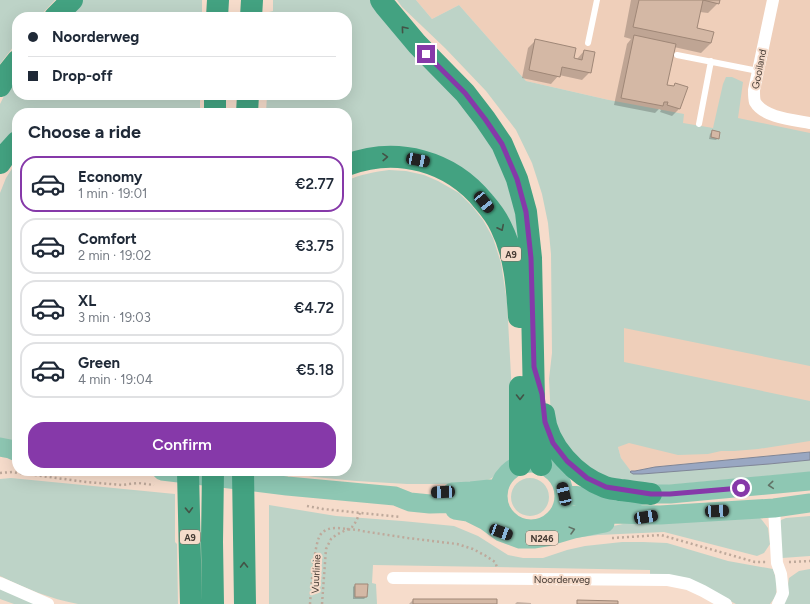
<!DOCTYPE html>
<meta charset="utf-8">
<style>
:root{--surface:#fff;--page:#f2f2f3;--text:#1f2937;--muted:#747a83;--line:#e0e1e3;--accent:#8639a9}
body{margin:0;font-family:Figtree,sans-serif;background:var(--page);color:var(--text);height:100vh;display:flex;flex-direction:column;font-size:15px;white-space:nowrap}
*{box-sizing:border-box;margin:0}
p{font-size:13px;color:var(--muted)}
.icon{flex:none;width:22px;height:22px;fill:none;stroke:currentColor;stroke-width:2;stroke-linecap:round;stroke-linejoin:round}
.map{position:relative;flex:1;overflow:hidden}
.panel{position:absolute;left:12px;top:108px;width:340px;height:368px;display:flex;flex-direction:column;background:var(--surface);border-radius:16px;box-shadow:0 4px 16px #0002}
.panel>*{flex:none}
.banner{position:absolute;left:12px;top:12px;width:340px;height:88px;border-radius:16px;box-shadow:0 4px 16px #0002;display:grid;align-content:center;height:88px;padding:0 16px;background:var(--surface)}
.end{position:absolute;width:18px;height:18px;margin:-9px;border:5px solid #8639a9;background:#fff;box-shadow:0 0 0 2px #fff}
.from{border-radius:50%}
.car{position:absolute;width:12px;height:24px;margin:-12px -6px;border-radius:5px;box-shadow:0 0 3px 1px #0007;background:linear-gradient(#222 24%,#8ab4d8 0 40%,#222 0 76%,#8ab4d8 0 86%,#222 0)}
.banner b{display:flex;align-items:center;gap:14px;height:38px;font-size:15px}
.banner b+b{border-top:1px solid var(--line)}
.banner i{width:10px;height:10px;background:var(--text)}
ul{padding:0;list-style:none}
li{display:flex;align-items:center;gap:12px;height:56px;margin:0 8px 6px;padding:0 8px;border:2px solid var(--line);border-radius:16px}
li div{flex:1}
li b{display:block;font-size:15px}
li em{font-style:normal;font-weight:600}
li.current{border-color:var(--accent)}
li>.icon{width:36px;height:36px;stroke-width:1.5}
h2{padding:0 16px;font-size:18px;line-height:48px}
.action{display:flex;gap:8px;margin-top:auto;padding:8px 16px}
.action a{flex:1;height:46px;border-radius:16px;background:var(--accent);color:#fff;font-size:16px;font-weight:600;line-height:46px;text-align:center}
.map>svg:first-child{display:block}
.built{fill:#efcfba}
.green{fill:#bdd3c7}
.water{fill:#99a7c2;stroke:#7f8697}
.shadow{fill:#0003}
.building{fill:#d4b8a5;stroke:#9f8777}
.lines{fill:none;stroke-linecap:round;stroke-linejoin:round}
.path{stroke:#bea99b;stroke-width:2.5;stroke-dasharray:2 3;stroke-linecap:butt}
.service{stroke:#fff;stroke-width:6}
.minor{stroke:#fff;stroke-width:12}
.primary{stroke:#8ec7b3;stroke-width:19}
.motorway{stroke:#43a281;stroke-width:22}
.oneway{stroke:#435346}
.oneway2{stroke:#617266}
.route{stroke:#8639a9;stroke-width:5}
.labels{text-anchor:middle;dominant-baseline:central;stroke-width:4;stroke-linejoin:round;paint-order:stroke}
.shield{fill:#f6dccb;stroke:#796a60;stroke-width:1}
.shield-label{font-size:9px;font-weight:bold;fill:#433932}
.street-label{font-size:10px;fill:#433932;stroke:#f6dccb}
</style>
<div class="map">
<svg width="810" height="604" viewBox="0 0 810 604">
<rect width="100%" height="100%" fill="#f6dccb"/>
<!-- built -->
<path class="built" d="M416 0H810V452L655 467 630 472 621 458 618 447 609 100 526 81 459 5 432 19Z"/>
<!-- green -->
<path class="green" d="M0 0H55L39 17H17V42L0 64Z
M82 0H202V17H66Z
M273 0H374L481 123 515 188 525 297 471 179 347 159V113H266L267 95H347V17H269V12L273 11Z
M397 0H416L432 19 459 5 526 81 609 100 684 114 683 123 713 128 723 84 726 77H732L743 82 738 118 810 133V366L624 328V362L810 401V441L758 449 734 451H721L708 454 678 455 629 443 618 447 621 458 633 474 769 464 810 460V472L657 486 613 482 574 458 551 419 549 379 552 353 551 254 548 223 542 194 532 163 516 130 486 91 445 48 402 7Z
M17 74V95H200V113H17V137L0 154V104L6 92Z
M17 161V445L0 439V193L6 178Z
M389 170 406 171 424 175 438 181 459 193 472 206 483 220 493 238 501 263 507 302 514 431 510 459 492 478 482 482 452 484H407L356 481 315 477 276 471H347V181C360 174 375 172 389 170Z
M11 478 175 494V542L177 544 178 604H78C50 599 25 588 0 576V479Z
M511 497a19 19 0 1 1 38 0a19 19 0 1 1-38 0Z
M269 505 336 516 402 521 454 526 478 536 508 555 523 558H543L567 550 585 546 622 542H643L667 543 728 561 773 569 777 582 776 596 770 604H736L717 594 650 576V570L494 567 373 565 372 583 376 584 377 604H269Z
M758 516 762 520 768 528 770 544 764 553 757 556 664 532 598 535 574 538 593 530 623 524Z
M810 516V556L782 558 778 525 781 520 786 518Z
M810 569V604H783L786 599 789 578 799 571Z
M0 586 39 604H14L0 599Z"/>
<!-- water -->
<path class="water" d="M810 452V460L769 464 642 474H633L630 472 631 471H635L655 467Z"/>
<!-- shadow -->
<path class="shadow" d="M631 0H719L718 3 708 13 700 12 696 29 711 43 701 53 674 47 666 86 673 87 676 84 687 88 679 109 672 116 660 112 661 110 659 109 655 113 614 105 627 44 631 39 624 37Z
M536 40 573 59H577L584 51 590 72 582 80 559 75 551 84 522 78 528 48Z
M712 131 718 138 716 140 709 139 710 134Z
M355 585 366 597 364 599H353V587Z
M413 600 496 604H409Z
M517 602 531 603V604H515Z"/>
<!-- building -->
<path class="building" d="M639 0H720L719 4 703 0 697 28 714 32 711 43 633 27Z
M634 35 676 44 667 85 674 86 675 83 688 87 680 109 667 105 668 102H664L663 106 621 98Z
M535 39 576 48 574 58 582 60 584 50 595 52 591 73 562 67 560 77 529 70Z
M712 130 720 132 719 139 711 137Z
M355 584H368L367 597H355Z
M413 599H497V604H413Z
M577 600 618 601V604H577Z"/>
<g class="lines">
<!-- path -->
<path class="path" d="M0 473 12 472 86 482 122 485 138 483 154 485
M307 506 323 509 401 517
M612 538 661 535 755 562H766
M789 562 810 561
M310 604C311 591 314 541 321 534 328 526 338 528 347 529 353 530 357 529 362 531L408 538 457 544 473 549 486 556 495 562 497 567
M322 604 326 549 331 539 336 535 352 527 355 523 360 513"/>
<!-- service -->
<path class="service" d="M588 43 597 0
M677 55 758 71
M699 124 711 61"/>
<!-- minor -->
<path class="minor" d="M773 0 754 90C754 94 754 99 755 102 764 118 794 120 810 123
M774 508 777 563 781 574 783 593 778 604
M393 578 668 580 688 584 703 591 726 604
M0 583 48 604"/>
<!-- primary -->
<path class="primary" d="M0 447 10 449 17 452
M498 496a33 33 0 1 1 66 0a33 33 0 1 1-66 0Z
M162 471 287 486 395 496 410 502 430 504 467 503 499 505
M452 492 471 491 499 488
M564 494 610 500 651 494H670L810 481
M455 510 468 512 486 521 501 532 520 539H535L547 537 574 529 605 523
M558 515 607 514 660 515 774 508 810 503"/>
<!-- motorway -->
<path class="motorway" d="M381 0 386 7 417 44 465 93 485 119 502 144 517 179 526 212 531 258 534 400 537 442 541 465
M55 17 72 0
M217 17 218 0
M251 17 252 0
M0 86 9 71 17 61
M215 113V95
M247 113 248 95
M0 163 7 153 17 142
M347 165C397 146 451 161 484 202 491 210 497 218 501 227 515 255 517 286 519 317
M520 387V465
M544 414C547 446 576 476 605 487 610 489 616 489 620 490 631 491 641 493 651 494
M188 471 191 604
M213 471 212 542 213 604
M243 471 245 604"/>
</g>
<!-- one-way arrows -->
<defs><path id="oneway-chevron" d="M-2-3.5L2.5 0L-2 3.5" fill="none" stroke-width="1.6" stroke-linecap="round" stroke-linejoin="round"/></defs>
<g class="oneway">
<use href="#oneway-chevron" transform="translate(404 29) rotate(-130)"/>
<use href="#oneway-chevron" transform="translate(385 157) rotate(-3)"/>
<use href="#oneway-chevron" transform="translate(501 228) rotate(64)"/>
<use href="#oneway-chevron" transform="translate(520 397) rotate(90)"/>
<use href="#oneway-chevron" transform="translate(189 510) rotate(88)"/>
<use href="#oneway-chevron" transform="translate(244 565) rotate(-91)"/>
</g>
<g class="oneway2">
<use href="#oneway-chevron" transform="translate(771 485) rotate(175)"/>
<use href="#oneway-chevron" transform="translate(572 530) rotate(-15)"/>
</g>
<g class="lines">
<!-- route -->
<path class="route" d="M426 54 465 93 485 119 502 144 517 179 526 212 531 258 534 367 542 394 545 422 553 443 567 461 587 478 606 487 651 494H670L741 488"/>
</g>
<g class="labels">
<!-- shield labels -->
<g class="shield">
<rect x="501" y="247" width="20" height="14" rx="3"/>
<rect x="180" y="530" width="20" height="14" rx="3"/>
<rect x="526" y="531" width="32" height="14" rx="3"/>
</g>
<g class="shield-label">
<text x="511" y="254">A9</text>
<text x="190" y="537">A9</text>
<text x="542" y="538">N246</text>
</g>
<!-- street labels -->
<g class="street-label">
<text transform="translate(759 69) rotate(-79)">Gooiland</text>
<text transform="translate(316 574) rotate(-87)">Vuurlinie</text>
<text x="562" y="579">Noorderweg</text>
</g>
</g>
</svg>
<i class="end from" style="left:741px;top:488px"></i>
<i class="end" style="left:426px;top:54px"></i>
<i class="car" style="left:418px;top:160px;rotate:101deg"></i>
<i class="car" style="left:484px;top:202px;rotate:141deg"></i>
<i class="car" style="left:443px;top:492px;rotate:268deg"></i>
<i class="car" style="left:564px;top:494px;rotate:347deg"></i>
<i class="car" style="left:717px;top:511px;rotate:87deg"></i>
<i class="car" style="left:646px;top:517px;rotate:81deg"></i>
<i class="car" style="left:501px;top:532px;rotate:110deg"></i>
<div class="banner">
<b><i class="from"></i>Noorderweg</b>
<b><i></i>Drop-off</b>
</div>
<section class="panel">
<h2>Choose a ride</h2>
<ul>
<li class="current"><svg class="icon" aria-label="car" viewBox="0 0 24 24"><path d="M5 17H2v-5l4-1 3-4h7l3 4 3 1v5h-3M9 17h6M6 11h13"/><circle cx="7" cy="17" r="2"/><circle cx="17" cy="17" r="2"/></svg><div><b>Economy</b><p>1 min · 19:01</p></div><em>€2.77</em></li>
<li><svg class="icon" aria-label="car" viewBox="0 0 24 24"><path d="M5 17H2v-5l4-1 3-4h7l3 4 3 1v5h-3M9 17h6M6 11h13"/><circle cx="7" cy="17" r="2"/><circle cx="17" cy="17" r="2"/></svg><div><b>Comfort</b><p>2 min · 19:02</p></div><em>€3.75</em></li>
<li><svg class="icon" aria-label="car" viewBox="0 0 24 24"><path d="M5 17H2v-5l4-1 3-4h7l3 4 3 1v5h-3M9 17h6M6 11h13"/><circle cx="7" cy="17" r="2"/><circle cx="17" cy="17" r="2"/></svg><div><b>XL</b><p>3 min · 19:03</p></div><em>€4.72</em></li>
<li><svg class="icon" aria-label="car" viewBox="0 0 24 24"><path d="M5 17H2v-5l4-1 3-4h7l3 4 3 1v5h-3M9 17h6M6 11h13"/><circle cx="7" cy="17" r="2"/><circle cx="17" cy="17" r="2"/></svg><div><b>Green</b><p>4 min · 19:04</p></div><em>€5.18</em></li>
</ul>
<div class="action"><a>Confirm</a></div>
</section>
</div>
